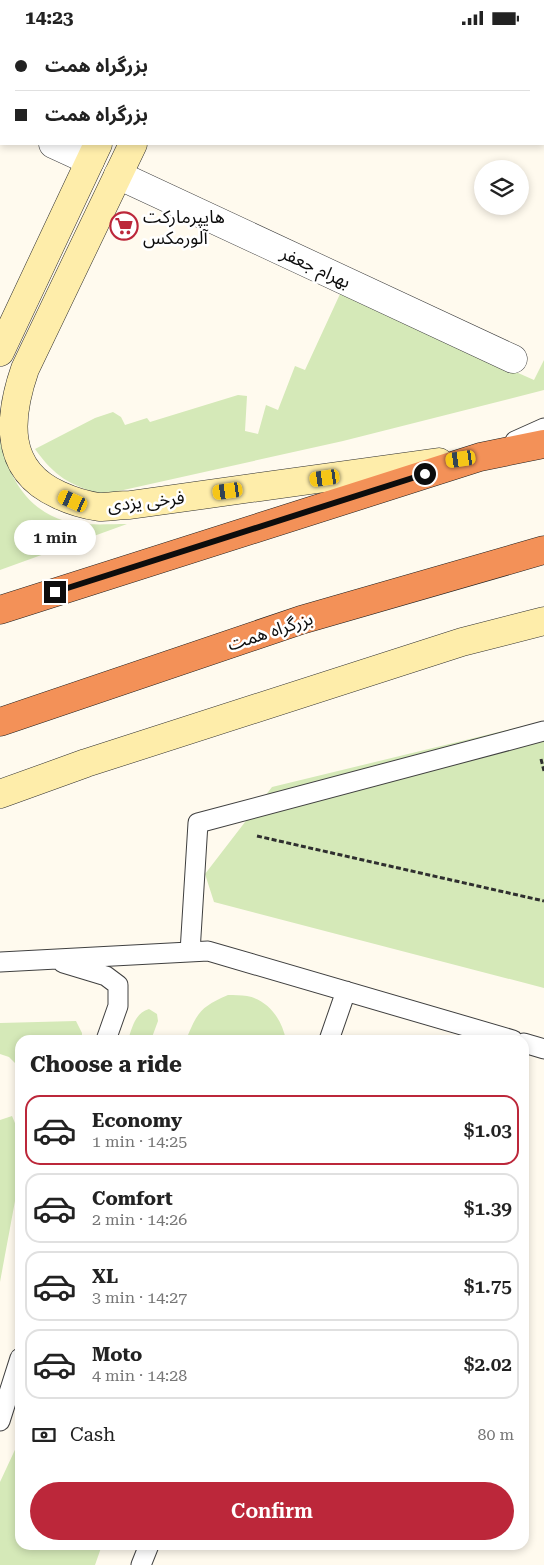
<!DOCTYPE html>
<meta charset="utf-8">
<style>
:root{--surface:#fff;--page:#f2f2f2;--text:#222;--muted:#767676;--line:#e0e0e0;--accent:#bc273a}
body{margin:0;font-family:"Roboto Serif","Noto Sans Arabic",serif;background:var(--page);color:var(--text);height:100vh;display:flex;flex-direction:column;font-size:19px;white-space:nowrap}
*{box-sizing:border-box;margin:0}
p{font-size:16px;color:var(--muted)}
.icon{flex:none;width:28px;height:28px;fill:none;stroke:currentColor;stroke-width:2;stroke-linecap:round;stroke-linejoin:round}
.map{position:relative;flex:1;overflow:hidden}
.panel{position:absolute;left:15px;top:1000px;width:514px;height:515px;display:flex;flex-direction:column;background:var(--surface);border-radius:15px;box-shadow:0 2px 8px #0003}
.panel>*{flex:none}
.hud{position:absolute;left:0px;top:0px;width:545px;height:110px;box-shadow:0 2px 8px #0003;display:grid;align-content:center;height:110px;padding:0 15px;background:var(--surface)}
.controls{position:absolute;left:474px;top:125px;display:grid;gap:10px}
.controls a{display:grid;place-items:center;width:55px;height:55px;border-radius:50%;background:var(--surface);box-shadow:0 2px 8px #0003;font-size:25px}
.end{position:absolute;width:22px;height:22px;margin:-11px;border:6px solid #0d0d0d;background:#fff;box-shadow:0 0 0 2px #fff}
.from{border-radius:50%}
.bubble{position:absolute;height:35px;border-radius:18px;background:var(--surface);box-shadow:0 2px 8px #0003;font-size:16px;font-weight:600;line-height:35px;text-align:center}
.car{position:absolute;width:15px;height:30px;margin:-15px -8px;border-radius:6px;box-shadow:0 0 4px 1px #0007;background:linear-gradient(#f5c518 24%,#345 0 40%,#f5c518 0 76%,#345 0 86%,#f5c518 0)}
.hud b{display:flex;align-items:center;gap:18px;height:48px;font-size:19px}
.hud b+b{border-top:1px solid var(--line)}
.hud i{width:12px;height:12px;background:var(--text)}
ul{padding:0;list-style:none}
li{display:flex;align-items:center;gap:15px;height:70px;margin:0 10px 8px;padding:0 5px;border:2px solid var(--line);border-radius:15px}
li div{flex:1}
li b{display:block;font-size:19px}
li em{font-style:normal;font-weight:600}
li.selected{border-color:var(--accent)}
li>.icon{width:45px;height:45px;stroke-width:1.5}
h2{padding:0 15px;font-size:22px;line-height:60px}
.pay{display:flex;align-items:center;gap:12px;height:55px;padding:0 15px;font-size:19px}
.pay p{margin-inline-start:auto}
.action{display:flex;gap:10px;margin-top:auto;padding:10px 15px}
.action a{flex:1;height:58px;border-radius:30px;background:var(--accent);color:#fff;font-size:20px;font-weight:600;line-height:58px;text-align:center}
.status{display:flex;justify-content:space-between;align-items:center;height:35px;padding:0 25px;background:var(--surface);direction:ltr}
.status svg{height:14px;fill:currentColor}
.map>svg:first-child{display:block}
.green{fill:#d5e9b8}
.lines{fill:none;stroke-linecap:round;stroke-linejoin:round}
.lane-casing{stroke:#404040;stroke-width:21}
.street-casing{stroke:#404040;stroke-width:29}
.secondary-casing{stroke:#2f2f2f;stroke-width:29}
.highway-casing{stroke:#1e1e1e;stroke-width:29}
.path{stroke:#2f2f2f;stroke-width:3;stroke-dasharray:5 2.5;stroke-linecap:butt}
.lane{stroke:#fff;stroke-width:19}
.street{stroke:#fff;stroke-width:28}
.secondary{stroke:#feedaa;stroke-width:28}
.highway{stroke:#f39158;stroke-width:28}
.route{stroke:#0d0d0d;stroke-width:6}
.labels{text-anchor:middle;dominant-baseline:central;stroke-width:5;stroke-linejoin:round;paint-order:stroke}
.poi-label{font-size:18px;fill:#0d0d0d;stroke:#fff;text-anchor:start}
.street-label{font-size:18px;fill:#0d0d0d;stroke:#fff}
</style>
<div class="status"><b>14:23</b><svg viewBox="0 0 49 12"><path d="M0 12V9h3v3zM5 12V6h3v6zM10 12V3h3v9zM15 12V0h3v12zM26 1h20v11H26zM47 4h2v5h-2z"/></svg></div>
<div class="map">
<svg width="544" height="1530" viewBox="0 0 544 1530">
<rect width="100%" height="100%" fill="#fffaee"/>
<!-- green -->
<path class="green" d="M340 259 534 345 544 325V355L343 406 101 460C69 449 55 442 35 414L95 383 113 377 121 382 125 390 147 383 150 387 238 360 247 361 245 396 258 399 266 370 278 375 295 331 305 335Z
M0 405C9 442 26 474 65 486 80 491 110 489 127 489L0 535Z
M544 686V953L214 867 205 839 272 752Z
M228 960C234 960 241 960 247 961 269 965 282 985 286 1005H186C197 978 200 972 228 960Z
M149 974 157 979 158 986 151 1005H128C132 993 135 978 149 974Z
M76 986 82 998V1005H20V1033L9 1022 0 1019V988Z
M12 1081 20 1100V1139L0 1247V1085Z
M20 1404V1510H102L95 1530H0V1447Z"/>
<g class="lines">
<!-- lane casing -->
<g class="lane-casing">
<path id="lane" d="M515 406 544 393
M190 917 198 788 544 696
M0 927 208 916 513 1005
M63 928 106 941 118 950V971L106 1005
M329 1005 346 956
M524 1008 544 1014
M0 1386 20 1323
M141 1530 149 1510"/>
</g>
<!-- street casing -->
<g class="street-casing">
<path id="street" d="M491 0 493 1
M0 84 1 85
M53 109 90 126
M118 140 513 324"/>
</g>
<!-- secondary casing -->
<g class="secondary-casing">
<path id="secondary" d="M149 1 150 0
M184 1 185 0
M133 109 25 334C8 383 3 435 59 460 72 466 85 470 99 472 109 472 120 470 130 470L439 427
M0 317 98 109
M0 759 86 728 462 607 544 586"/>
</g>
<!-- highway casing -->
<g class="highway-casing">
<path id="highway" d="M0 575 480 422 544 409
M0 687 301 585 544 515"/>
</g>
<!-- path -->
<path class="path" d="M541 724 544 736
M257 801 544 866"/>
<!-- lane -->
<use href="#lane" class="lane"/>
<!-- street -->
<use href="#street" class="street"/>
<!-- secondary -->
<use href="#secondary" class="secondary"/>
<!-- highway -->
<use href="#highway" class="highway"/>
</g>
<g class="lines">
<!-- route -->
<path class="route" d="M55 557 425 439"/>
</g>
<!-- icons -->
<defs>
<g id="supermarket-ring" transform="scale(1.4375)"><circle r="9.5" fill="#fff" stroke="#bc273a" stroke-width="1.5"/><path d="M-6-5.5h2.5l.6 2H6L4.5 2H-2.5L-4.4-4H-6ZM-1.5 3.2a1.3 1.3 0 1 0 .1 0ZM3 3.2a1.3 1.3 0 1 0 .1 0Z" fill="#bc273a"/></g>
</defs>
<g fill-rule="evenodd">
<use href="#supermarket-ring" x="124" y="191"/>
</g>
<g class="labels">
<!-- poi labels -->
<g class="poi-label">
<text x="143" y="181">هایپرمارکت<tspan x="143" dy="21">آلورمکس</tspan></text>
</g>
<!-- street labels -->
<g class="street-label">
<text transform="translate(316 232) rotate(25)">بهرام جعفر</text>
<text transform="translate(146 466) rotate(-6)">فرخی یزدی</text>
<text transform="translate(270 596) rotate(-18)">بزرگراه همت</text>
</g>
</g>
</svg>
<div class="controls">
<a><svg class="icon" aria-label="layers" viewBox="0 0 24 24"><path d="M12 4l9 5-9 5-9-5zM3 14l9 5 9-5"/></svg></a>
</div>
<i class="end from" style="left:425px;top:439px"></i>
<i class="end" style="left:55px;top:557px"></i>
<div class="bubble" style="left:14px;top:485px;width:82px">1 min</div>
<i class="car" style="left:461px;top:424px;rotate:262deg"></i>
<i class="car" style="left:325px;top:443px;rotate:262deg"></i>
<i class="car" style="left:228px;top:456px;rotate:262deg"></i>
<i class="car" style="left:73px;top:466px;rotate:294deg"></i>
<div class="hud">
<b><i class="from"></i>بزرگراه همت</b>
<b><i></i>بزرگراه همت</b>
</div>
<section class="panel">
<h2>Choose a ride</h2>
<ul>
<li class="selected"><svg class="icon" aria-label="car" viewBox="0 0 24 24"><path d="M5 17H2v-5l4-1 3-4h7l3 4 3 1v5h-3M9 17h6M6 11h13"/><circle cx="7" cy="17" r="2"/><circle cx="17" cy="17" r="2"/></svg><div><b>Economy</b><p>1 min · 14:25</p></div><em>$1.03</em></li>
<li><svg class="icon" aria-label="car" viewBox="0 0 24 24"><path d="M5 17H2v-5l4-1 3-4h7l3 4 3 1v5h-3M9 17h6M6 11h13"/><circle cx="7" cy="17" r="2"/><circle cx="17" cy="17" r="2"/></svg><div><b>Comfort</b><p>2 min · 14:26</p></div><em>$1.39</em></li>
<li><svg class="icon" aria-label="car" viewBox="0 0 24 24"><path d="M5 17H2v-5l4-1 3-4h7l3 4 3 1v5h-3M9 17h6M6 11h13"/><circle cx="7" cy="17" r="2"/><circle cx="17" cy="17" r="2"/></svg><div><b>XL</b><p>3 min · 14:27</p></div><em>$1.75</em></li>
<li><svg class="icon" aria-label="car" viewBox="0 0 24 24"><path d="M5 17H2v-5l4-1 3-4h7l3 4 3 1v5h-3M9 17h6M6 11h13"/><circle cx="7" cy="17" r="2"/><circle cx="17" cy="17" r="2"/></svg><div><b>Moto</b><p>4 min · 14:28</p></div><em>$2.02</em></li>
</ul>
<div class="pay"><svg class="icon" aria-label="cash" viewBox="0 0 24 24"><path d="M3 7h18v10H3z"/><circle cx="12" cy="12" r="2"/></svg>Cash<p>80 m</p></div>
<div class="action"><a>Confirm</a></div>
</section>
</div>
